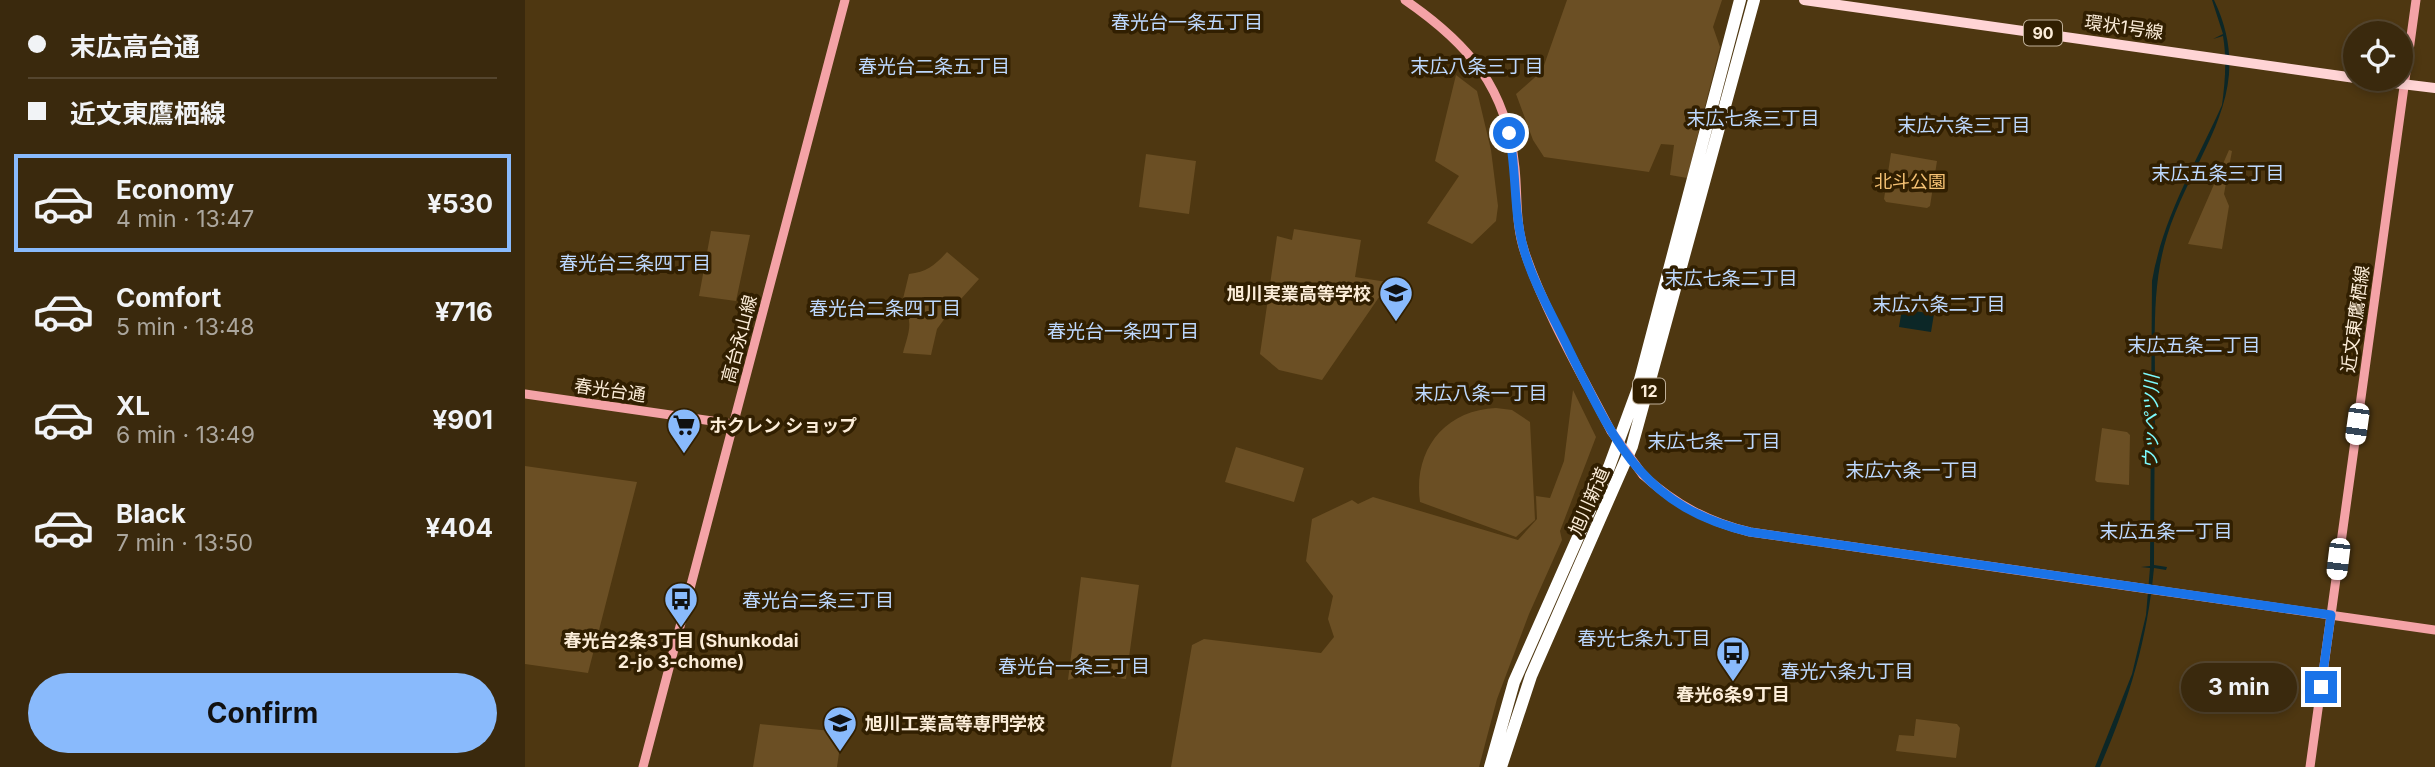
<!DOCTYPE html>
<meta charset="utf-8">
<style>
:root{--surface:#3a290d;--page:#413116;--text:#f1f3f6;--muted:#aba69d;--line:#54452e;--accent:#89bafc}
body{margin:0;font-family:Inter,"Noto Sans JP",sans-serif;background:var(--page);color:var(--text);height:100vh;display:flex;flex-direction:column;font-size:26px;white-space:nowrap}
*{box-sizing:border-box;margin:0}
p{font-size:23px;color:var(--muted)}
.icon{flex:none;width:38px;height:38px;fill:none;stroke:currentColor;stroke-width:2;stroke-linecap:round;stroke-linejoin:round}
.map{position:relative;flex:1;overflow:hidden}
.sheet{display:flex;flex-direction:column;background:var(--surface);width:525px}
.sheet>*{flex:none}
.guide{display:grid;align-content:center;height:154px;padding:0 28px;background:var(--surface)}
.tools{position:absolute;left:1818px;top:21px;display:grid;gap:14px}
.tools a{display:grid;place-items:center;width:70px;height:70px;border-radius:50%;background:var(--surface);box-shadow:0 4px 10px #0003,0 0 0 2px var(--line);font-size:35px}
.end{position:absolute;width:32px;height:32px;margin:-16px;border:9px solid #1a73e8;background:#fff;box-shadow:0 0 0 4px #fff}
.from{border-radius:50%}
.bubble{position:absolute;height:49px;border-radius:24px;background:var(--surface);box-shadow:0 4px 10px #0003,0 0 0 2px var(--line);font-size:23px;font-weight:700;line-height:49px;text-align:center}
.car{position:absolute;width:21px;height:42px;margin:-21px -10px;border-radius:9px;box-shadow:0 0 5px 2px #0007;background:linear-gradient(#fff 24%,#345 0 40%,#fff 0 76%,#345 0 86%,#fff 0)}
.guide b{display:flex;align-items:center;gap:24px;height:66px;font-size:26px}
.guide b+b{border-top:2px solid var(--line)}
.guide i{width:18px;height:18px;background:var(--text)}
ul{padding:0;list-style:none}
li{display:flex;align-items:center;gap:21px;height:98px;margin:0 14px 10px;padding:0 14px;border:4px solid transparent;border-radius:0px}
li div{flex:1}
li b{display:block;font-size:26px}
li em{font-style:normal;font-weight:700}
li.on{border-color:var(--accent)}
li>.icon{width:63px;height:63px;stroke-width:1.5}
.button{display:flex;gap:14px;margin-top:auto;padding:14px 28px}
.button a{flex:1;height:80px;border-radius:42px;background:var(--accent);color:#111;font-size:28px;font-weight:700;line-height:80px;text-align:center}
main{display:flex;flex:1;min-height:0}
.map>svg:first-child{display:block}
.green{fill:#6b4f24}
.water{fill:#0c2727}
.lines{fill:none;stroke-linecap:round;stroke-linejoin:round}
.secondary{stroke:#f4a3a7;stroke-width:9}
.primary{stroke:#ffd4d5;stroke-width:10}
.highway{stroke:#fff;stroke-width:12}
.secondary-bridge{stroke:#f4a3a7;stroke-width:9}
.route{stroke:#1a73e8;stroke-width:9}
.labels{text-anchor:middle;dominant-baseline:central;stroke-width:7;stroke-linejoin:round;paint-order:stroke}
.shield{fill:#311f01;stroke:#bfaf98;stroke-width:2}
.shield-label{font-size:16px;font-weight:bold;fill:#fcedd9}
.street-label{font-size:18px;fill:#fcedd9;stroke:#311f01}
.park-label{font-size:18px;fill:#f6c274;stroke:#311f01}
.poi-label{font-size:18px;font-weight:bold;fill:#fcedd9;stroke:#311f01;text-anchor:start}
.neighbourhood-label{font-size:19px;fill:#bdd8fe;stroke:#311f01}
.water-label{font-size:19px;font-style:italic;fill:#7dfbfd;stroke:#311f01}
</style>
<main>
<section class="sheet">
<div class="guide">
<b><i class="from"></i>末広高台通</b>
<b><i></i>近文東鷹栖線</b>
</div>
<ul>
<li class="on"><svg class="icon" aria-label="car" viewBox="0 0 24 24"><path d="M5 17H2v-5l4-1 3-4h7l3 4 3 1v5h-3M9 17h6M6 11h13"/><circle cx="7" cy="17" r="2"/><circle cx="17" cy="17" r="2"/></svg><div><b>Economy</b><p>4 min · 13:47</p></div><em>¥530</em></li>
<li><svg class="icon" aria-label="car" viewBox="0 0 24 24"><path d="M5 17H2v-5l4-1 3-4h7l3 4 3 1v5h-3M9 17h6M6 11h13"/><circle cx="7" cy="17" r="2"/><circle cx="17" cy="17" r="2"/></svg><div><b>Comfort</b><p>5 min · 13:48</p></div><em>¥716</em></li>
<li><svg class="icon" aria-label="car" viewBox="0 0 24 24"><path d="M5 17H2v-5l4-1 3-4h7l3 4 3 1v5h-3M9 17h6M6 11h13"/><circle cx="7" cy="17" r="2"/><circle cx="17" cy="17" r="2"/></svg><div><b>XL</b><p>6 min · 13:49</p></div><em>¥901</em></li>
<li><svg class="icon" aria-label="car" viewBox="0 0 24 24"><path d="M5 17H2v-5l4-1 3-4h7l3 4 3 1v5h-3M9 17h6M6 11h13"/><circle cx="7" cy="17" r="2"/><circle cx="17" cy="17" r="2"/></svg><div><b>Black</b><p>7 min · 13:50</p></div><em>¥404</em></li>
</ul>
<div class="button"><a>Confirm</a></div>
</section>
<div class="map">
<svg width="1910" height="767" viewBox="0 0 1910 767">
<rect width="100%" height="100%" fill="#4e3711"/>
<!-- green -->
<path class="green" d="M1042 0H1197L1188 27 1195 47 1162 178 1145 175 1149 145 1136 144 1124 172 1019 157 1008 140 991 94 1017 71Z
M931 75 952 91 966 150 973 206 971 221 947 244 902 223 934 176 910 161Z
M1704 150 1707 151 1699 194 1704 206 1697 249 1663 244Z
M1366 153 1412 161 1405 206 1402 208 1361 202 1359 199Z
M621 154 671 161 664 214 614 207Z
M769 229 836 240 830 277 862 282 861 287 797 380 754 370 735 354 752 236 767 240Z
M186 231 225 235 211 301 174 296Z
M422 252 454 279 426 310 412 329 406 355 378 353C382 337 391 319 376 307L384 274C402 272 410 265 422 252Z
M1048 390 1071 437 1035 531 1037 540 1004 614 972 699 954 767H646L667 645 679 639 796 653 809 637 803 619 808 596 781 561 787 519 827 500 833 504 848 497 993 540 1012 519 1011 496 1025 498 1039 461Z
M971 408 987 410 1005 422 1010 520 991 537 895 502C888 451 919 410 971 408Z
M1577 428 1602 432 1605 435 1604 485 1572 482 1570 480Z
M711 447 779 468 769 502 700 482Z
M0 466 112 482 63 673 0 664Z
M556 577 614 585 601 679 563 674 543 680Z
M1391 719 1432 724 1435 728 1431 758 1371 751 1374 735 1389 736Z
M235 724 317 732 312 767H228Z"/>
<!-- water -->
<path class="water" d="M1687 0H1689C1734 94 1669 151 1642 236 1627 284 1630 334 1630 384 1630 444 1629 505 1629 565L1642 567 1641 570 1629 568C1622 642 1604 699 1575 767H1570L1607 674 1621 615 1625 568 1616 567 1625 566 1627 281C1638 217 1671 163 1697 105 1700 83 1702 59 1698 36L1688 39 1698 34Z
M1377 309 1409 314 1406 332 1374 327Z"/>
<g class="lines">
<!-- secondary -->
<path class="secondary" d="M880 0C944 44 982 88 990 168 993 196 990 225 1000 253 1021 314 1056 373 1086 431
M0 394 208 424
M1118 475C1150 504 1183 522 1225 532L1910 630
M118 767 320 0
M1785 767 1891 0"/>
<!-- primary -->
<path class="primary" d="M1279 0 1830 78
M1836 79 1910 88"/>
<!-- highway -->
<path class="highway" d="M965 767 989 682 1084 467 1112 391 1215 0
M976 767 1006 676 1107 446 1229 0"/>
<!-- secondary-bridge -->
<path class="secondary-bridge" d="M1086 431 1118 475"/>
</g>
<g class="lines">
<!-- route -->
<path class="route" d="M984 133C992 172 988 212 999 250 1009 285 1029 318 1045 352 1090 443 1118 507 1225 532L1806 615 1796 687"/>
</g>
<!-- icons -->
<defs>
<g id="school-pin" transform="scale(1.75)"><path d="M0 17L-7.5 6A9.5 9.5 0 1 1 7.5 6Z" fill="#89bafc" stroke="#311f01"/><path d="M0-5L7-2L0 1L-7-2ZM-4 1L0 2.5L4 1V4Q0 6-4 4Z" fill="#111"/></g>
<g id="supermarket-pin" transform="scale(1.75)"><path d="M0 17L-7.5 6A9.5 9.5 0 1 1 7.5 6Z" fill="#89bafc" stroke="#311f01"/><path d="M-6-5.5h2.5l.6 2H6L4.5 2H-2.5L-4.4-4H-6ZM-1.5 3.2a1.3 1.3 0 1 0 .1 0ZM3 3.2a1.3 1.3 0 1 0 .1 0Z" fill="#111"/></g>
<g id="bus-pin" transform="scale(1.75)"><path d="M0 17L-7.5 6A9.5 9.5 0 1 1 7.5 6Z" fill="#89bafc" stroke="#311f01"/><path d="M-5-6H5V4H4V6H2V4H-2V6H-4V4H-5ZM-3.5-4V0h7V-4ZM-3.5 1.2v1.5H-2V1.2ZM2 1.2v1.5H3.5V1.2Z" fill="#111"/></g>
</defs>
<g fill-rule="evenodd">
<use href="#school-pin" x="871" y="293"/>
<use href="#supermarket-pin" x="159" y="425"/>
<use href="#bus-pin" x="156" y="599"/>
<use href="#bus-pin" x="1208" y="653"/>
<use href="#school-pin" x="315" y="723"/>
</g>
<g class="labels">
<!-- shield labels -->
<g class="shield">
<rect x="1499" y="20.5" width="38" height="25" rx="5"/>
<rect x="1108" y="378.5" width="32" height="25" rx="5"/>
</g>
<g class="shield-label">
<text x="1518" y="33">90</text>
<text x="1124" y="391">12</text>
</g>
<!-- street labels -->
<g class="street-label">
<text transform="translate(1599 27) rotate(8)">環状1号線</text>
<text transform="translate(1830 319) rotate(-82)">近文東鷹栖線</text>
<text transform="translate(214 339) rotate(-75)">高台永山線</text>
<text transform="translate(85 390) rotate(8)">春光台通</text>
<text transform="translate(1064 501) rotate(-66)">旭川新道</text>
</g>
<!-- park labels -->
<g class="park-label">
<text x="1385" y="181">北斗公園</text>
</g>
<!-- poi labels -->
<g class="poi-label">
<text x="846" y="293" text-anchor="end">旭川実業高等学校</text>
<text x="184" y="425">ホクレン ショップ</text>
<text x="156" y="640" text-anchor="middle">春光台2条3丁目 (Shunkodai<tspan x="156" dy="21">2-jo 3-chome)</tspan></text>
<text x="1208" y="694" text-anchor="middle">春光6条9丁目</text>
<text x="340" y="723">旭川工業高等専門学校</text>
</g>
<!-- neighbourhood labels -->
<g class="neighbourhood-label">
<text x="662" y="22">春光台一条五丁目</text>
<text x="409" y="66">春光台二条五丁目</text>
<text x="952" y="66">末広八条三丁目</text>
<text x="1228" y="118">末広七条三丁目</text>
<text x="1439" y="125">末広六条三丁目</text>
<text x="1693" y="173">末広五条三丁目</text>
<text x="110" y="263">春光台三条四丁目</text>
<text x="1206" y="278">末広七条二丁目</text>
<text x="1414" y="304">末広六条二丁目</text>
<text x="360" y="308">春光台二条四丁目</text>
<text x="598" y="331">春光台一条四丁目</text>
<text x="1669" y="345">末広五条二丁目</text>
<text x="956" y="393">末広八条一丁目</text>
<text x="1189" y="441">末広七条一丁目</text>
<text x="1387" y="470">末広六条一丁目</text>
<text x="1641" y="531">末広五条一丁目</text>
<text x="293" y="600">春光台二条三丁目</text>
<text x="1119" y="638">春光七条九丁目</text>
<text x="549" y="666">春光台一条三丁目</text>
<text x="1322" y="671">春光六条九丁目</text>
</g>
<!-- water labels -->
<g class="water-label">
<text transform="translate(1626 422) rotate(-89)">ウッペツ川</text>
</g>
</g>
</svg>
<div class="tools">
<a><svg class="icon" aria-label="locate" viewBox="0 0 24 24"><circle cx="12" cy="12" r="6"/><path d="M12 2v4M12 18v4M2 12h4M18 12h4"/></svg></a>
</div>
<i class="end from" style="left:984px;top:133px"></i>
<i class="end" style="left:1796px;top:687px"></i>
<div class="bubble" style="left:1656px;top:663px;width:116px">3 min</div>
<i class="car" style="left:1832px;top:424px;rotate:188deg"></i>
<i class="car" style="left:1813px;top:559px;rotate:187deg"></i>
</div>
</main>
